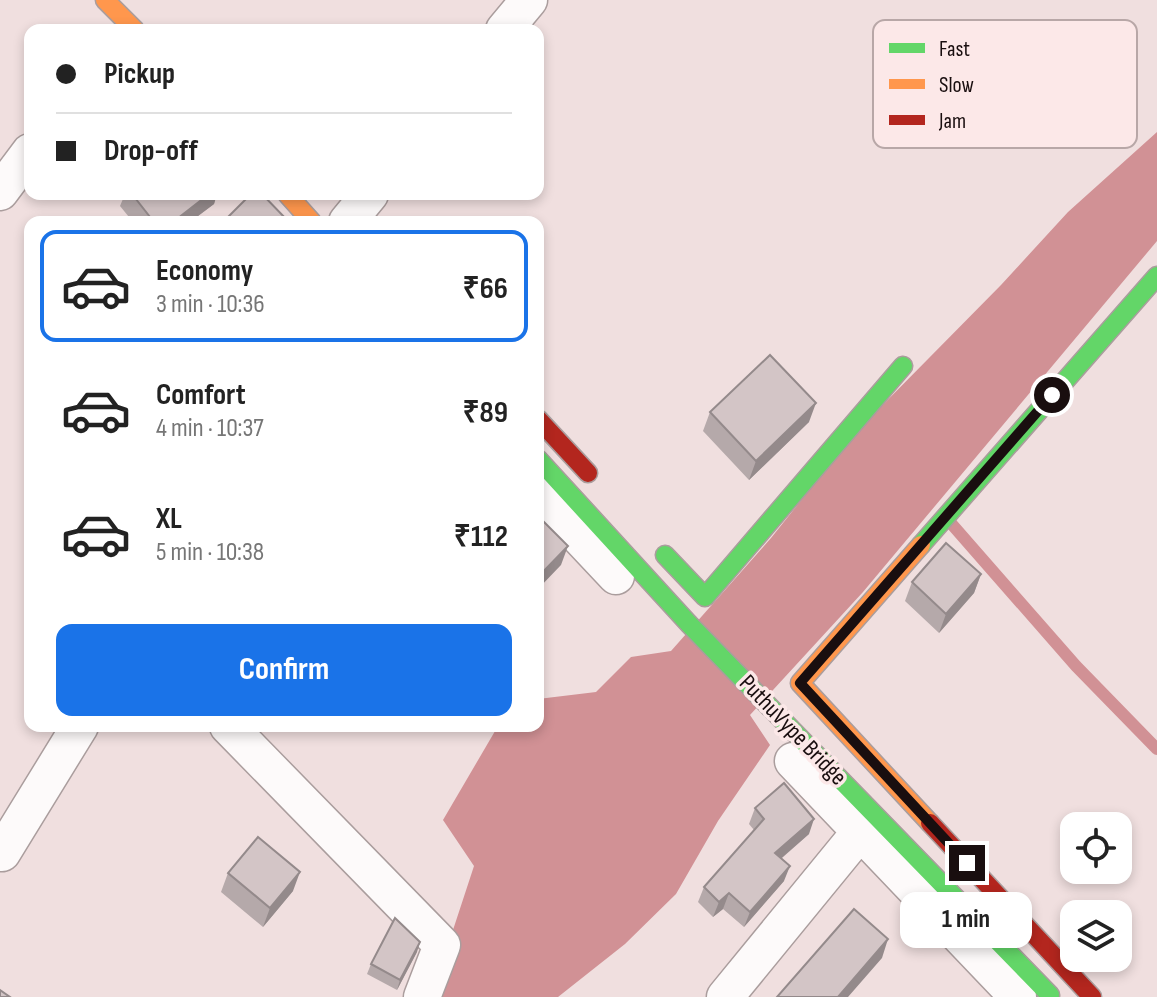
<!DOCTYPE html>
<meta charset="utf-8">
<style>
:root{--surface:#fff;--page:#f6f6f6;--text:#222;--muted:#767676;--line:#e0e0e0;--accent:#1a73e8}
body{margin:0;font-family:"Sofia Sans Condensed",sans-serif;background:var(--page);color:var(--text);height:100vh;display:flex;flex-direction:column;font-size:30px;white-space:nowrap}
*{box-sizing:border-box;margin:0}
p{font-size:26px;color:var(--muted)}
.icon{flex:none;width:44px;height:44px;fill:none;stroke:currentColor;stroke-width:2;stroke-linecap:round;stroke-linejoin:round}
.map{position:relative;flex:1;overflow:hidden}
.details{position:absolute;left:24px;top:216px;width:520px;height:516px;display:flex;flex-direction:column;background:var(--surface);border-radius:16px;box-shadow:0 4px 12px #0003}
.details>*{flex:none}
.guide{position:absolute;left:24px;top:24px;width:520px;height:176px;border-radius:16px;box-shadow:0 4px 12px #0003;display:grid;align-content:center;height:176px;padding:0 32px;background:var(--surface)}
.tools{position:absolute;left:1060px;top:812px;display:grid;gap:16px}
.tools a{display:grid;place-items:center;width:72px;height:72px;border-radius:16px;background:var(--surface);box-shadow:0 4px 12px #0003;font-size:40px}
.end{position:absolute;width:36px;height:36px;margin:-18px;border:10px solid #190e0f;background:#fff;box-shadow:0 0 0 4px #fff}
.from{border-radius:50%}
.bubble{position:absolute;height:56px;border-radius:16px;background:var(--surface);box-shadow:0 4px 12px #0003;font-size:26px;font-weight:700;line-height:56px;text-align:center}
.guide b{display:flex;align-items:center;gap:28px;height:76px;font-size:30px}
.guide b+b{border-top:2px solid var(--line)}
.guide i{width:20px;height:20px;background:var(--text)}
ul{padding:14px 0 0;list-style:none}
li{display:flex;align-items:center;gap:24px;height:112px;margin:0 16px 12px;padding:0 16px;border:4px solid transparent;border-radius:16px}
li div{flex:1}
li b{display:block;font-size:30px}
li em{font-style:normal;font-weight:700}
li.selected{border-color:var(--accent)}
li>.icon{width:72px;height:72px;stroke-width:1.5}
.action{display:flex;gap:16px;margin-top:auto;padding:16px 32px}
.action a{flex:1;height:92px;border-radius:16px;background:var(--accent);color:#fff;font-size:32px;font-weight:700;line-height:92px;text-align:center}
.map>svg:first-child{display:block}
.water{fill:#d19195}
.lines{fill:none;stroke-linecap:round;stroke-linejoin:round}
.stream{stroke:#d19195;stroke-width:12}
.street-casing{stroke:#aa9d9d;stroke-width:39}
.fast-casing{stroke:#aa9d9d;stroke-width:21}
.slow-casing{stroke:#aa9d9d;stroke-width:21}
.jam-casing{stroke:#aa9d9d;stroke-width:21}
.street{stroke:#fdfafa;stroke-width:36}
.fast{stroke:#63d668;stroke-width:18}
.slow{stroke:#ff974d;stroke-width:18}
.jam{stroke:#b3261e;stroke-width:18}
.wall{fill:#b5a9aa}
.shaded-wall{fill:#948a8b}
.building{fill:#d3c5c6;stroke:#948a8b;stroke-width:2}
.route{stroke:#190e0f;stroke-width:10}
.labels{text-anchor:middle;dominant-baseline:central;stroke-width:7;stroke-linejoin:round;paint-order:stroke}
.street-label{font-size:24px;fill:#190e0f;stroke:#fce8e8}
.key{fill:#fce8e8;stroke:#b8a7a7;stroke-width:2}
.key-label{font-size:22px;fill:#190e0f}
</style>
<div class="map">
<svg width="1157" height="997" viewBox="0 0 1157 997">
<rect width="100%" height="100%" fill="#f0dfdf"/>
<!-- water -->
<path class="water" d="M1157 132V241L863 592 750 715 770 745 718 821 676 894 625 944 558 997H431L474 866 443 820 498 726H538V699L596 692 631 657 671 651 771 538 855 433 1001 285 1068 212Z"/>
<g class="lines">
<!-- stream -->
<path class="stream" d="M949 521 1076 666 1157 749"/>
<!-- street casing -->
<g class="street-casing">
<path id="street" d="M504 30 529 0
M0 192 30 152
M347 222 370 194
M538 493 616 576
M228 726 442 945 422 997
M793 761 1018 997
M2 853 80 726
M725 997 860 832"/>
</g>
<!-- fast casing -->
<g class="fast-casing">
<path id="fast" d="M538 459 689 624 1050 995
M921 545 1157 276
M665 555 705 597 903 366"/>
</g>
<!-- slow casing -->
<g class="slow-casing">
<path id="slow" d="M105 0 135 30
M287 194 312 222
M921 545 800 683 930 823"/>
</g>
<!-- jam casing -->
<g class="jam-casing">
<path id="jam" d="M538 419 588 473
M930 823 1092 997"/>
</g>
<!-- street -->
<use href="#street" class="street"/>
<!-- fast -->
<use href="#fast" class="fast"/>
<!-- slow -->
<use href="#slow" class="slow"/>
<!-- jam -->
<use href="#jam" class="jam"/>
</g>
<!-- wall -->
<path class="wall" d="M125 194H217L214 204 190 222H133L120 206Z
M710 412 809 422 749 480 703 431Z
M981 574 974 593 939 633 905 601 912 582Z
M755 808 809 834 782 858 784 881 744 927 723 909 713 917 698 902 704 887 754 830 749 824Z
M228 873 293 891 263 927 221 892Z
M417 952 397 990 367 974 371 964Z"/>
<!-- shaded-wall -->
<path class="shaded-wall" d="M209 194H217L214 204 190 222H173Z
M816 403 809 422 749 480 756 461Z
M568 546 561 565 538 589V577Z
M981 574 974 593 939 633 946 614Z
M814 819 809 834 770 868 775 853Z
M790 866 784 881 744 927 750 912Z
M300 872 293 891 263 927 270 908Z
M729 893 723 909 713 917 719 902Z
M888 939 882 958 848 997H838Z
M420 942 417 952 397 990 400 980Z"/>
<!-- building -->
<path class="building" d="M132 194H209L173 222H154Z
M251 194H262L289 222H225L224 221Z
M770 355 816 403 756 461 710 412Z
M538 516 568 546 538 577Z
M946 543 981 574 946 614 912 582Z
M784 783 814 819 775 853 790 866 750 912 729 893 719 902 704 887 764 819 755 808Z
M258 837 300 872 270 908 228 873Z
M854 909 888 939 838 997H777Z
M395 918 420 942 400 980 371 964Z
M0 990 10 997H0Z"/>
<g class="lines">
<!-- route -->
<path class="route" d="M967 863 800 683 1052 395"/>
</g>
<g class="labels">
<!-- street labels -->
<g class="street-label">
<text transform="translate(793 730) rotate(46)">PuthuVype Bridge</text>
</g>
</g>
<!-- legend -->
<rect x="873" y="20" width="264" height="128" rx="12" class="key"/>
<rect x="889" y="43" width="36" height="10" fill="#63d668"/>
<rect x="889" y="79" width="36" height="10" fill="#ff974d"/>
<rect x="889" y="115" width="36" height="10" fill="#b3261e"/>
<g class="key-label">
<text x="939" y="56">Fast</text>
<text x="939" y="92">Slow</text>
<text x="939" y="128">Jam</text>
</g>
</svg>
<div class="tools">
<a><svg class="icon" aria-label="locate" viewBox="0 0 24 24"><circle cx="12" cy="12" r="6"/><path d="M12 2v4M12 18v4M2 12h4M18 12h4"/></svg></a>
<a><svg class="icon" aria-label="layers" viewBox="0 0 24 24"><path d="M12 4l9 5-9 5-9-5zM3 14l9 5 9-5"/></svg></a>
</div>
<i class="end from" style="left:1052px;top:395px"></i>
<i class="end" style="left:967px;top:863px"></i>
<div class="bubble" style="left:900px;top:892px;width:132px">1 min</div>
<div class="guide">
<b><i class="from"></i>Pickup</b>
<b><i></i>Drop-off</b>
</div>
<section class="details">
<ul>
<li class="selected"><svg class="icon" aria-label="car" viewBox="0 0 24 24"><path d="M5 17H2v-5l4-1 3-4h7l3 4 3 1v5h-3M9 17h6M6 11h13"/><circle cx="7" cy="17" r="2"/><circle cx="17" cy="17" r="2"/></svg><div><b>Economy</b><p>3 min · 10:36</p></div><em>₹66</em></li>
<li><svg class="icon" aria-label="car" viewBox="0 0 24 24"><path d="M5 17H2v-5l4-1 3-4h7l3 4 3 1v5h-3M9 17h6M6 11h13"/><circle cx="7" cy="17" r="2"/><circle cx="17" cy="17" r="2"/></svg><div><b>Comfort</b><p>4 min · 10:37</p></div><em>₹89</em></li>
<li><svg class="icon" aria-label="car" viewBox="0 0 24 24"><path d="M5 17H2v-5l4-1 3-4h7l3 4 3 1v5h-3M9 17h6M6 11h13"/><circle cx="7" cy="17" r="2"/><circle cx="17" cy="17" r="2"/></svg><div><b>XL</b><p>5 min · 10:38</p></div><em>₹112</em></li>
</ul>
<div class="action"><a>Confirm</a></div>
</section>
</div>
